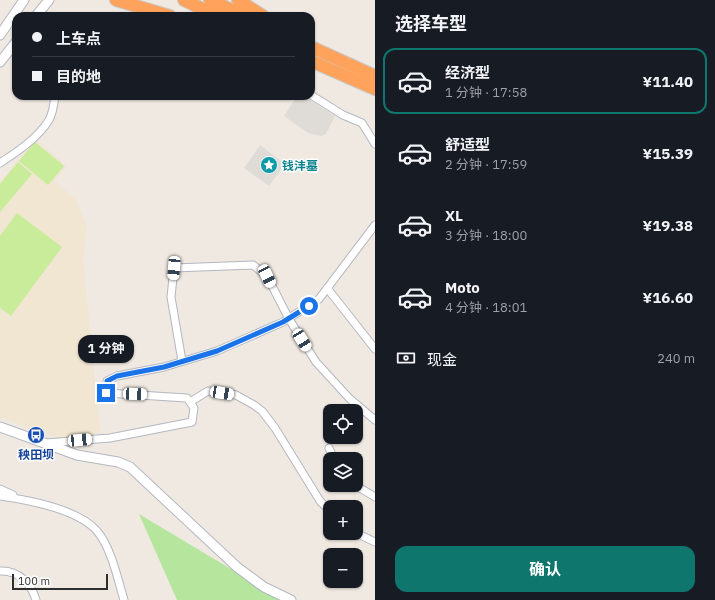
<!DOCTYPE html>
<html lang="zh">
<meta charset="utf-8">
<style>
:root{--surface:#171b24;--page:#20242c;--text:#f1f3f6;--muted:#9ea1a6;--line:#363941;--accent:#0f766e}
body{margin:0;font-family:"IBM Plex Sans","Noto Sans SC",sans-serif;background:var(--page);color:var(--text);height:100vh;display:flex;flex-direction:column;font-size:15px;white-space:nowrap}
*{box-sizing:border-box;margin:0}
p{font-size:13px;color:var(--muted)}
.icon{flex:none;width:22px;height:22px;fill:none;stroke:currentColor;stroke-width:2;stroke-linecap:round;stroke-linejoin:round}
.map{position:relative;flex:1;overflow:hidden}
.side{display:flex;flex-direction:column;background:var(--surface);width:340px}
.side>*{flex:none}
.hud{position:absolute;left:12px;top:12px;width:303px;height:88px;border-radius:12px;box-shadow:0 1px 3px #0004;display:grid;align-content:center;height:88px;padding:0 20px;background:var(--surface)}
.controls{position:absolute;left:323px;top:404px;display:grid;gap:8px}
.controls a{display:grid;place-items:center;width:40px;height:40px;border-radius:8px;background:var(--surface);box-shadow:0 1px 3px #0004;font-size:20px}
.scale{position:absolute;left:12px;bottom:10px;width:96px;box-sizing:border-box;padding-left:4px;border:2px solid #2e2e2e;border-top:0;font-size:11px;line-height:14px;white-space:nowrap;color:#2e2e2e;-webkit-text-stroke:3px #fff;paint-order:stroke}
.end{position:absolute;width:18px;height:18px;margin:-9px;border:5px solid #1a73e8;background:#fff;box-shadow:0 0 0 2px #fff}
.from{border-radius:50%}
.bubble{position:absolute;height:28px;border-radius:12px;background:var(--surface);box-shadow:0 1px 3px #0004;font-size:13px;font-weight:700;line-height:28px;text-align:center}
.car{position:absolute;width:12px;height:24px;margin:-12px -6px;border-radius:5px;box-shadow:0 0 3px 1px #0007;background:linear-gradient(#fff 24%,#345 0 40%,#fff 0 76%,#345 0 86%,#fff 0)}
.hud b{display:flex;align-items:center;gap:14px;height:38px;font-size:15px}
.hud b+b{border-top:1px solid var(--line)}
.hud i{width:10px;height:10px;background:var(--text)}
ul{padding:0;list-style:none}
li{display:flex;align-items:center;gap:12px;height:66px;margin:0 8px 6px;padding:0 12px;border:2px solid transparent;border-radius:12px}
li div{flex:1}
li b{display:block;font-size:15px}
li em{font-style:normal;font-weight:700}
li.current{border-color:var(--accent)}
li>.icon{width:36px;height:36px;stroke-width:1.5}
h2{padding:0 20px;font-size:18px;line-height:48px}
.pay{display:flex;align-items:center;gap:10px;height:44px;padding:0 20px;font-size:15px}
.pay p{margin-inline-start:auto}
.action{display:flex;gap:8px;margin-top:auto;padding:8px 20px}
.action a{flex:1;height:46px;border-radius:12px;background:var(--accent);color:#fff;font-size:16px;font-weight:700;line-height:46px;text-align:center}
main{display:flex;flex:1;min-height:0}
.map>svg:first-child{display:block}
.education{fill:#f0e6d1}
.green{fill:#b6e59e}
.pitch{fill:#c9ec9a}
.plaza{fill:#dfdcd8}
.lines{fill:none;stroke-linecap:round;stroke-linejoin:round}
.street-casing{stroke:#b4b7c1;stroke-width:9}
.secondary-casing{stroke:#b4b7c1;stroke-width:11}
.highway-casing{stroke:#c9c9c9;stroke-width:14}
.street{stroke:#fff;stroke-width:7}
.secondary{stroke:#fff;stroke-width:9}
.highway{stroke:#ffa35c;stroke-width:12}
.route{stroke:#1a73e8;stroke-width:5}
.labels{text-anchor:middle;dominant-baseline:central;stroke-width:3;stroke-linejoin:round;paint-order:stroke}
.culture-label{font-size:12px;font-weight:bold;fill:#0d838f;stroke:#fff;text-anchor:start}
.transit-label{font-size:12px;font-weight:bold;fill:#164399;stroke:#fff}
</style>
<main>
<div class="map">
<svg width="375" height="600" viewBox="0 0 375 600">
<rect width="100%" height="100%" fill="#efe9e1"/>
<!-- education -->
<path class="education" d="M36 139 66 166 54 181 76 199 87 228 83 258 100 431 88 438 62 439 0 417V182Z"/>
<!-- green -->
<path class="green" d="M139 514 283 600H177Z"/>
<!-- pitch -->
<path class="pitch" d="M35 142 64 166 48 185 19 161Z
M18 162 32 174 0 212V184Z
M17 213 62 247 11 316 0 308V236Z"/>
<!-- plaza -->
<path class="plaza" d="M297 96H303L335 116 326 134 321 136 308 133 284 116Z
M260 145 285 164 269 186 244 168Z"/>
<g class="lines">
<!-- street casing -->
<g class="street-casing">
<path id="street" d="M311 95 343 115 362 123 375 144
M0 163C17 152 38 138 49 120 53 113 54 104 55 96
M327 288 375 349
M182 361 171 297 174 268 253 265 267 276 289 319 316 362 350 399 375 420
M190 402 208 391 236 395 254 405 262 411 275 428 320 501 330 511
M46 443 110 438 192 422 194 408 187 398 106 393 107 381 117 376 164 367 217 351 283 322 319 299 375 225
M329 448 334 459
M355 485 375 497
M0 489 13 495
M0 496C28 500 78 509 97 531 111 547 118 580 124 600
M356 533 375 542
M0 571C18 570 31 583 36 600"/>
</g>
<!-- secondary casing -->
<g class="secondary-casing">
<path id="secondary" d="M36 16 49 0
M0 35 24 0
M0 62 16 42
M0 427 77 455 118 462 130 467 237 567 264 587 291 600"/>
</g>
<!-- highway casing -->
<g class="highway-casing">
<path id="highway" d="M116 0 170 16
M184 0 217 16
M210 0 245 16
M238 0 263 16
M311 47 375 76
M311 61 375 89"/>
</g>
<!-- street -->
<use href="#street" class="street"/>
<!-- secondary -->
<use href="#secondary" class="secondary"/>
<!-- highway -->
<use href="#highway" class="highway"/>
</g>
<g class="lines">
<!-- route -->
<path class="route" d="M106 393 107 381 117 376 164 367 217 351 283 322 309 306"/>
</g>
<!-- icons -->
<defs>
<g id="sight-disc" transform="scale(0.9)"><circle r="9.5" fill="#0f9aa8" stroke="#fff"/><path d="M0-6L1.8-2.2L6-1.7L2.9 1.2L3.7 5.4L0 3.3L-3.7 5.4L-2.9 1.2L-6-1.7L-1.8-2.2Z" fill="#fff"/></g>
<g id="bus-disc" transform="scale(0.9)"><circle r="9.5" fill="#1a4fb4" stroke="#fff"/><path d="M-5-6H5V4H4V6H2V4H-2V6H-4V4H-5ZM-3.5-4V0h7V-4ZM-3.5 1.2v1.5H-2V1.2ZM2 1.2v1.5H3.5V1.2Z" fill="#fff"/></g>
</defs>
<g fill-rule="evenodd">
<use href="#sight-disc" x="269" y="165"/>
<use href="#bus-disc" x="36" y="435"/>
</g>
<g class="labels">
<!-- culture labels -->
<g class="culture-label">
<text x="282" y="165">钱沣墓</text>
</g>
<!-- transit labels -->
<g class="transit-label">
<text x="36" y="454">秧田坝</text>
</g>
</g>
</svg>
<div class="controls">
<a><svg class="icon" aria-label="locate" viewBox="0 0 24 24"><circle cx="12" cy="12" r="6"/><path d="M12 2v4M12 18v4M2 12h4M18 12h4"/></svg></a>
<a><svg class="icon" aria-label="layers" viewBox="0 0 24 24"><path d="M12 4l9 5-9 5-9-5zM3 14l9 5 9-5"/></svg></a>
<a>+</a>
<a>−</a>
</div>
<div class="scale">100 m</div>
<i class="end from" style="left:309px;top:306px"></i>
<i class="end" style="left:106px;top:393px"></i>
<div class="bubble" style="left:78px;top:335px;width:56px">1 分钟</div>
<i class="car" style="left:174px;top:268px;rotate:185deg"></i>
<i class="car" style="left:267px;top:276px;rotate:154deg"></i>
<i class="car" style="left:302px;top:340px;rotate:148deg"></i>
<i class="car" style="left:222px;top:393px;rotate:99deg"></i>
<i class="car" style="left:135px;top:394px;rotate:92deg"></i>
<i class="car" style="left:80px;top:440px;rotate:85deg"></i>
<div class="hud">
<b><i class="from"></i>上车点</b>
<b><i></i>目的地</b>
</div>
</div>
<section class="side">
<h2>选择车型</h2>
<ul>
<li class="current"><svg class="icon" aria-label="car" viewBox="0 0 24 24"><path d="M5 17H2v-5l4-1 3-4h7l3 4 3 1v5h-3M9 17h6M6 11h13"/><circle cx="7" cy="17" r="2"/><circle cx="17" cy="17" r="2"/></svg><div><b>经济型</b><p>1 分钟 · 17:58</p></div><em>¥11.40</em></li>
<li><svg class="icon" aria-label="car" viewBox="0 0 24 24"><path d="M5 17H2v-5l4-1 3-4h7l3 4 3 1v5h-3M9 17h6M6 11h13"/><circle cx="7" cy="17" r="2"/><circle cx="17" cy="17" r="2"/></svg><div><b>舒适型</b><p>2 分钟 · 17:59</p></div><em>¥15.39</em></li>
<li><svg class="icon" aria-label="car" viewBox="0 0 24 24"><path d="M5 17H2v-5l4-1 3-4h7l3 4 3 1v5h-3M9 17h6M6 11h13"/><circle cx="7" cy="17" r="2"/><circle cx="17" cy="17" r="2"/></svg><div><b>XL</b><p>3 分钟 · 18:00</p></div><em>¥19.38</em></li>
<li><svg class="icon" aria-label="car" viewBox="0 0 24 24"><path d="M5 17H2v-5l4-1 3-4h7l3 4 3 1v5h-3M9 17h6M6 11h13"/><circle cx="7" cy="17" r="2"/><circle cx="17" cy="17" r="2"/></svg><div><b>Moto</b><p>4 分钟 · 18:01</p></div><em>¥16.60</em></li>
</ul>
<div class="pay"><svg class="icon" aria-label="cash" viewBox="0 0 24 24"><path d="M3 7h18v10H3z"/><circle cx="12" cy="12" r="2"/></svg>现金<p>240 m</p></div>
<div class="action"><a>确认</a></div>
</section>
</main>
